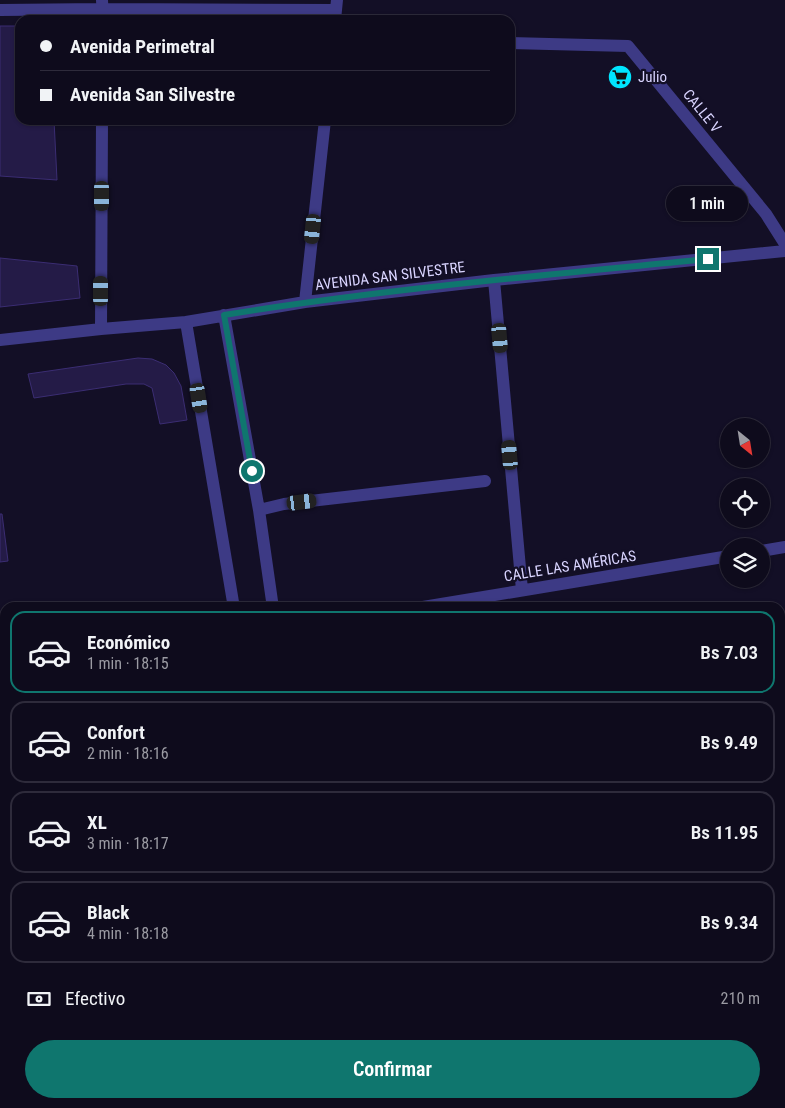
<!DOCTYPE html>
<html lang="es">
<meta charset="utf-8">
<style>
:root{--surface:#0e0b1c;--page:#1c1929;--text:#f1f3f6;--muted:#9b9ba3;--line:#2e2b3b;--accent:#0f766e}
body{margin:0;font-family:"Roboto Condensed",sans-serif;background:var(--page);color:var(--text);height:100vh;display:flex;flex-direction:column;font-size:19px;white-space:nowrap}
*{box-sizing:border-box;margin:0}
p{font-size:16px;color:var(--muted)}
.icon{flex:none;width:28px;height:28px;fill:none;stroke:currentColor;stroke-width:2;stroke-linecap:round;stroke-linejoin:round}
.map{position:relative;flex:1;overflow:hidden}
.side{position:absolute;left:0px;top:602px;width:785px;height:506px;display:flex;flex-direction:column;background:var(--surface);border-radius:15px 15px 0 0;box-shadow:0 1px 4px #0004,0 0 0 1px var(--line)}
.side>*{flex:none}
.hud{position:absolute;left:15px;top:15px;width:500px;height:110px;border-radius:15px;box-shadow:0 1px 4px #0004,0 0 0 1px var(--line);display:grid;align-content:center;height:110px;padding:0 25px;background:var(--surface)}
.needle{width:32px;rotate:150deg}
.buttons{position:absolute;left:720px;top:418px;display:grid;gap:10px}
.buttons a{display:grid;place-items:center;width:50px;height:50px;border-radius:50%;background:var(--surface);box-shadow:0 1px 4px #0004,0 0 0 1px var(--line);font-size:25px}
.end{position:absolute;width:22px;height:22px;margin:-11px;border:6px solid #0f766e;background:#fff;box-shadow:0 0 0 2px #fff}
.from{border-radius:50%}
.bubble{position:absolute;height:35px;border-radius:18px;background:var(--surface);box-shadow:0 1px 4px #0004,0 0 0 1px var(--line);font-size:16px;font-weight:600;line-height:35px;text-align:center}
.car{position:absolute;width:15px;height:30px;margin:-15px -8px;border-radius:6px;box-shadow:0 0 4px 1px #0007;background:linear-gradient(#222 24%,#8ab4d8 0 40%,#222 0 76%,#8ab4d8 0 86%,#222 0)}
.hud b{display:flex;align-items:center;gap:18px;height:48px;font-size:19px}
.hud b+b{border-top:1px solid var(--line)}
.hud i{width:12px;height:12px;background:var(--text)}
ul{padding:9px 0 0;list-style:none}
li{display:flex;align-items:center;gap:15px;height:82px;margin:0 10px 8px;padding:0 15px;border:2px solid var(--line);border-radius:15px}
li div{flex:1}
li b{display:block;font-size:19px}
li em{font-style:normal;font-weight:600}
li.current{border-color:var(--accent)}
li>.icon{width:45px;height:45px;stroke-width:1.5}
.pay{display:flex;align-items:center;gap:12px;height:55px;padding:0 25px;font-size:19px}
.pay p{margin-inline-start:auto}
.cta{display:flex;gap:10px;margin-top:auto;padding:10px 25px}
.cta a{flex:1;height:58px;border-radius:30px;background:var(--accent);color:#fff;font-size:20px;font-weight:600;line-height:58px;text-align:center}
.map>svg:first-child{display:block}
.green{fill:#12302f}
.building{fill:#241b47;stroke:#3b2d73}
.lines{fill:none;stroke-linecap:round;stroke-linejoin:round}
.minor{stroke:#3d3a85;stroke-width:12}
.route{stroke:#0f766e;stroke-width:6}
.labels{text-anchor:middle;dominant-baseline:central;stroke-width:4.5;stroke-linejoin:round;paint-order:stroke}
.poi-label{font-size:15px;fill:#d9d4ff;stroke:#130f26;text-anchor:start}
.street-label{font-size:15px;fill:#d9d4ff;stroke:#130f26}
</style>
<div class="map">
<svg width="785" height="1108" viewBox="0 0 785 1108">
<rect width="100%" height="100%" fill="#130f26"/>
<!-- green -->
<path class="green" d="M780 919 785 923V1090L780 1084Z"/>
<!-- building -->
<path class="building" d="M0 26H20V120H54L57 180 0 176Z
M0 258 77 266 80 298 0 307Z
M138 358 152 359 166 365 174 373 181 386 187 420 160 424 152 388 144 384H126L34 398 28 374Z
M0 514H2L8 561 0 562Z
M0 618 5 647V665L0 666Z
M0 899H5V977L0 978Z"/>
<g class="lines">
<!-- minor -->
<path class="minor" d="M102 0 103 20
M0 10 103 9 336 10
M335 20 337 0
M510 43 628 46 766 214 785 244
M494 280 522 590
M305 302 325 120
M224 315 259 510 273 608
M186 322 234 608
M101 329 102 120
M0 340 101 329 186 322 305 302 494 280 785 251
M259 510 284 504 485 481
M761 551 785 547
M417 608 729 556
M780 740 785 737
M0 817H5
M318 1104V1108
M356 1104 357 1108
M559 1104 563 1108
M669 1108 672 1104"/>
</g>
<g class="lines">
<!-- route -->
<path class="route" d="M252 471 224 315C384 289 546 275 708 259"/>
</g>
<!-- icons -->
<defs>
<g id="supermarket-disc" transform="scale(1.25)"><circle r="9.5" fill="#00e5ff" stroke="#130f26"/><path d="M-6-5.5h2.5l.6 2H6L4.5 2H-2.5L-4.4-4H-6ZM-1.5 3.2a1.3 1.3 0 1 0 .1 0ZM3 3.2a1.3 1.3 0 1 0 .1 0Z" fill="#111"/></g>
</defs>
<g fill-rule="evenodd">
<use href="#supermarket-disc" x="620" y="77"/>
</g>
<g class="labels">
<!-- poi labels -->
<g class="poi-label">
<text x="638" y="77">Julio</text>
</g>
<!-- street labels -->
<g class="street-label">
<text transform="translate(702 111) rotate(51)">CALLE V</text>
<text transform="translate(390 276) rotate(-7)">AVENIDA SAN SILVESTRE</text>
<text transform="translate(570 566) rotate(-9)">CALLE LAS AMÉRICAS</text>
</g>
</g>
</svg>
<div class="buttons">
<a><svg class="needle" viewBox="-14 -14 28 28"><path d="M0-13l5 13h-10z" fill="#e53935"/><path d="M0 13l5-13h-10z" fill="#9b9ba3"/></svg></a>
<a><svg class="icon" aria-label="locate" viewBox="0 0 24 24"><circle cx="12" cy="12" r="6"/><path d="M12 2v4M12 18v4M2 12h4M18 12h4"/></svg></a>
<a><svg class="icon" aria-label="layers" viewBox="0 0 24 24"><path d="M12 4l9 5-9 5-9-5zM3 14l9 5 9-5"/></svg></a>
</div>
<i class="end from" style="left:252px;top:471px"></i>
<i class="end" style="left:708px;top:259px"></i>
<div class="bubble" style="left:666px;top:186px;width:82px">1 min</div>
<i class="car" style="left:102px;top:196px;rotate:180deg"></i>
<i class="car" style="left:313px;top:229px;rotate:186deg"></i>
<i class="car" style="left:101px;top:291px;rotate:0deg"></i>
<i class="car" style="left:500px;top:338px;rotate:175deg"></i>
<i class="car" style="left:199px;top:398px;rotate:171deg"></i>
<i class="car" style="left:510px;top:455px;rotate:355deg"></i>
<i class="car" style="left:302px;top:502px;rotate:83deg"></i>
<div class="hud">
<b><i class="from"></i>Avenida Perimetral</b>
<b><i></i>Avenida San Silvestre</b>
</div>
<section class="side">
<ul>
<li class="current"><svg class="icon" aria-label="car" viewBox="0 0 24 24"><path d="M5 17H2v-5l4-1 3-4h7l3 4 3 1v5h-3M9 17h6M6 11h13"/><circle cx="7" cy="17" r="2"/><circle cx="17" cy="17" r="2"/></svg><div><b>Económico</b><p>1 min · 18:15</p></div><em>Bs 7.03</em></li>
<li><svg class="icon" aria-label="car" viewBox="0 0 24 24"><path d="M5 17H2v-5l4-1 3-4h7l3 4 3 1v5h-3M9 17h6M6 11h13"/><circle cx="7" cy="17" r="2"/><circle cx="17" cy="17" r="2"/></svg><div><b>Confort</b><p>2 min · 18:16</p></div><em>Bs 9.49</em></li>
<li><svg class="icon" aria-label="car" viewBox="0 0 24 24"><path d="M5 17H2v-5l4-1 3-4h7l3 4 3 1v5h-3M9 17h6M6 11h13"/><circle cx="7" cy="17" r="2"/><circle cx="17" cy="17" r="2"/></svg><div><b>XL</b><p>3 min · 18:17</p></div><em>Bs 11.95</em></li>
<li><svg class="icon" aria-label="car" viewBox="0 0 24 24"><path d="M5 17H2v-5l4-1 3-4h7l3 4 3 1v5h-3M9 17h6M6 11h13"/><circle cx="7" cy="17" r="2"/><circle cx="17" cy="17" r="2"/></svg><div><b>Black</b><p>4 min · 18:18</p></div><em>Bs 9.34</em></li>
</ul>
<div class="pay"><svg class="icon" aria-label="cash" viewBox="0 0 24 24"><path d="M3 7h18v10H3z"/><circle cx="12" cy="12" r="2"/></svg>Efectivo<p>210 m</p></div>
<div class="cta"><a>Confirmar</a></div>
</section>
</div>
